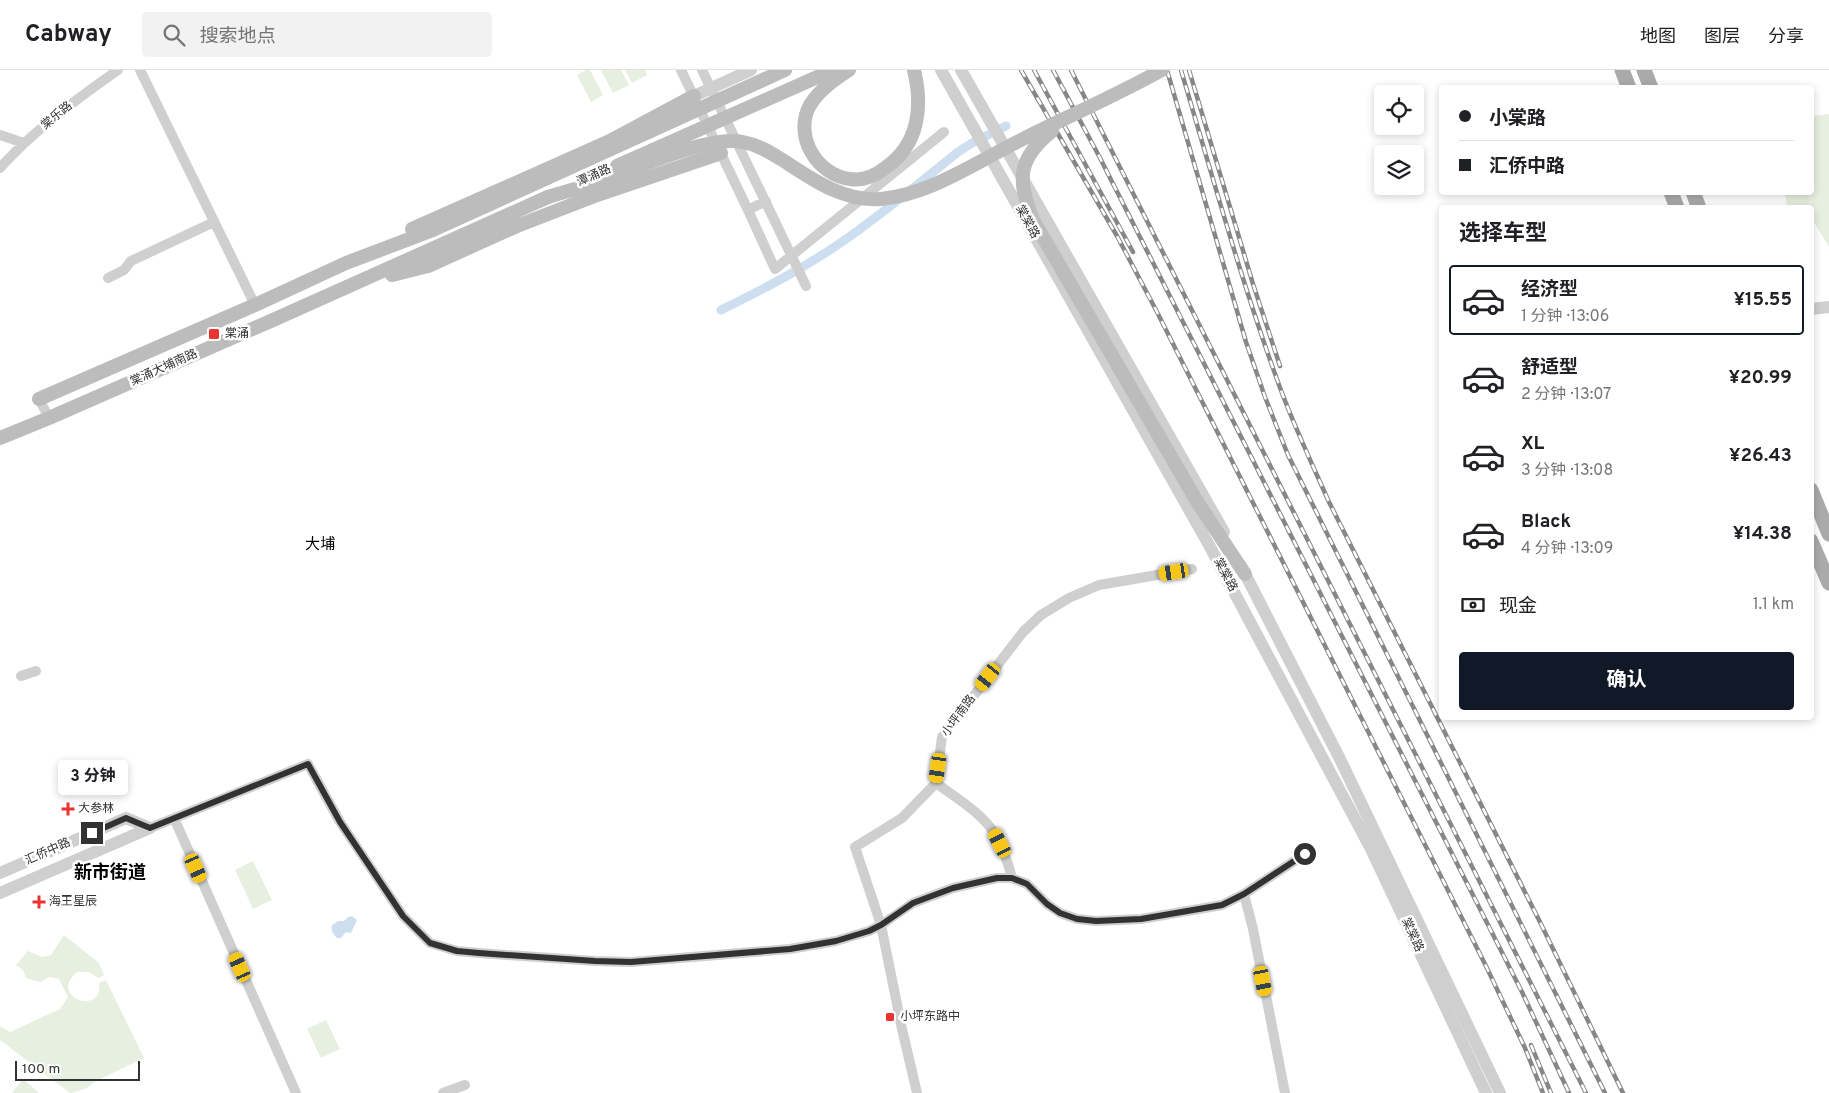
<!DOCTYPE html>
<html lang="zh">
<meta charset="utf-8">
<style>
:root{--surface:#fff;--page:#f2f2f2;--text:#202124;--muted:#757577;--line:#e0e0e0;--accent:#111827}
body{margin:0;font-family:Overpass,"Noto Sans SC",sans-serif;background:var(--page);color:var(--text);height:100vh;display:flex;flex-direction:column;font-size:19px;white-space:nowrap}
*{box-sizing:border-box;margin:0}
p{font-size:16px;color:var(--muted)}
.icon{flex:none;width:28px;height:28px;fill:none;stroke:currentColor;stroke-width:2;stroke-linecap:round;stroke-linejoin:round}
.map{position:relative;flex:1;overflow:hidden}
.drawer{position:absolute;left:1439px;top:135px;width:375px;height:515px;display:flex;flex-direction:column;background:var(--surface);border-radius:5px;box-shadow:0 2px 8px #0003}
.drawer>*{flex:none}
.guide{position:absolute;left:1439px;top:15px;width:375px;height:110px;border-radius:5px;box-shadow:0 2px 8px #0003;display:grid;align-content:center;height:110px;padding:0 20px;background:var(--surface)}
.controls{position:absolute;left:1374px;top:15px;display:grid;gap:10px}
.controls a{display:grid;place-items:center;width:50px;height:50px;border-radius:5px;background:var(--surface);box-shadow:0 2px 8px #0003;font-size:25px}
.scale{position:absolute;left:15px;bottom:12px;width:125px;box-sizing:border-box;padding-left:5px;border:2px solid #323232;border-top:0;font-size:14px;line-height:18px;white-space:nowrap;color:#323232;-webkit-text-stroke:4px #fff;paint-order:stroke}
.end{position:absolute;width:22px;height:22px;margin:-11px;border:6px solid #323232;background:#fff;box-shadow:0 0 0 2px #fff}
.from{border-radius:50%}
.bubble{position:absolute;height:35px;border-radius:5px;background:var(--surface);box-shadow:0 2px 8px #0003;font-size:16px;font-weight:700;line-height:35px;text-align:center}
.car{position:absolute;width:15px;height:30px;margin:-15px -8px;border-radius:6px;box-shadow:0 0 4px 1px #0007;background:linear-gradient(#f5c518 24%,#345 0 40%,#f5c518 0 76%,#345 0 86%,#f5c518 0)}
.guide b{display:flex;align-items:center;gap:18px;height:48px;font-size:19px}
.guide b+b{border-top:1px solid var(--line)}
.guide i{width:12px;height:12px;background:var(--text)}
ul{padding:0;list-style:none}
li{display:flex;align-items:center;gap:15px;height:70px;margin:0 10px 8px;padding:0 10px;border:2px solid transparent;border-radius:5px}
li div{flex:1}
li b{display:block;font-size:19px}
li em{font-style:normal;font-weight:700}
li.current{border-color:var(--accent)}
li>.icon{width:45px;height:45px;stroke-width:1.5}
h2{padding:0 20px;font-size:22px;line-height:60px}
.pay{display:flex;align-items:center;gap:12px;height:55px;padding:0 20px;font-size:19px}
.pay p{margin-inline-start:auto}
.button{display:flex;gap:10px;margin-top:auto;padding:10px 20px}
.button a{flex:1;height:58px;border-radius:5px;background:var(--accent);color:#fff;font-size:20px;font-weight:700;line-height:58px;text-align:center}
header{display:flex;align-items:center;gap:30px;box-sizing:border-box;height:70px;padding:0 25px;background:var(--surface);border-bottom:1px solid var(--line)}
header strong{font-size:24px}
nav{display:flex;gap:28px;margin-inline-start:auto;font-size:18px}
.search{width:350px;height:45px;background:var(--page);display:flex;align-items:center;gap:12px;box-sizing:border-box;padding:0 18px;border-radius:5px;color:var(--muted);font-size:19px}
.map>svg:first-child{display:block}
.green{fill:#e7efe0}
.water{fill:#ccdeef}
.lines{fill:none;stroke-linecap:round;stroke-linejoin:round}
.canal{stroke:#ccdeef;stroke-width:9}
.minor{stroke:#cfcfcf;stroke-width:10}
.tertiary{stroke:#cfcfcf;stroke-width:12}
.secondary{stroke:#bcbcbc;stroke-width:14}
.primary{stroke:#aaa;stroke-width:15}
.rail-casing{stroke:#878787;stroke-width:4.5}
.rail{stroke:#fff;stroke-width:2.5;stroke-dasharray:8;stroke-linecap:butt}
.secondary-bridge{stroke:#bcbcbc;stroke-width:14}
.route{stroke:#323232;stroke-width:6}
.poi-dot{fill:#ed3330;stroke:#fff;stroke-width:2}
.labels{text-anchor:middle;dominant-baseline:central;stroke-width:5;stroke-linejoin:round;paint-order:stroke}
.street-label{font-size:12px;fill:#323232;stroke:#fff}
.poi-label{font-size:12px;fill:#323232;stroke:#fff;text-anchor:start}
.quarter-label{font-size:15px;fill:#000;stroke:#fff}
.district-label{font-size:18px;font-weight:bold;fill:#000;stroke:#fff}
</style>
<header>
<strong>Cabway</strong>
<div class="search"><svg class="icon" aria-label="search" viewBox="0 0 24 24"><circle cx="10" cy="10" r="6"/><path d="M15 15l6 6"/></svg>搜索地点</div>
<nav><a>地图</a><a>图层</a><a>分享</a></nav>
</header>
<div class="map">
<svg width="1829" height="1023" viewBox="0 0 1829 1023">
<rect width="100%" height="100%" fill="#fff"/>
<!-- green -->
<path class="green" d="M586 0H590L603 25 591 32 577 5Z
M601 0H621L629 15 613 23Z
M625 0H645L647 5 632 13Z
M1829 44V177L1811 147V138L1787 137 1785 123 1811 122V46Z
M253 791 272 830 253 839 235 800Z
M64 865 99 893 104 905 99 908 89 902H77C47 927 104 947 99 913L106 910 144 988 94 1012 87 1018C82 1019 75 1023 70 1023L0 970V956L10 962 60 939 68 927 59 909 49 907 40 912 26 908 23 900 16 895 28 881 42 887 51 885Z
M326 950 340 979 321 988 307 959Z
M23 1009 39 1023H12Z"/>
<!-- water -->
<path class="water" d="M352 846 357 850 351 863 346 862 341 868H337C334 865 330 860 332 855L338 851H344L348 847Z"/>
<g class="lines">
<!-- canal -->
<path class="canal" d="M721 240C772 215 823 188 868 153 899 130 928 106 958 82L972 73 1006 56"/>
<!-- minor -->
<path class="minor" d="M140 0 255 235
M681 0 748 140 775 199 944 62
M702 0 806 216
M0 65 24 73
M0 98C34 60 77 29 118 0
M748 140 766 131
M108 208 124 200 131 191 214 152
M39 329 49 348
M21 606 36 601
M936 713C956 728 981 742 995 764 1003 777 1008 793 1012 808
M174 748 296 1023
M150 758 308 694 340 752 403 846 430 873 457 881 479 883 595 891 631 892 790 879 836 871 869 861 881 855 913 833 953 818 997 808H1012L1027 814 1047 834 1060 843 1077 849 1096 851 1141 849 1222 835 1244 824 1305 784
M1244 824 1253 859 1285 1023
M443 1023 465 1015
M917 1023 902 959 881 855 855 777 902 748 936 713 942 667 1023 562 1041 545 1069 528 1099 515 1192 499"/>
<!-- tertiary -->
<path class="tertiary" d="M941 0 1209 475 1371 779 1486 1023
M961 0 1224 462
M694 26 751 0
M1811 239 1829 237
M1241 496 1340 689 1500 1023
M0 803 126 748 150 758
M0 823 150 758"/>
<!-- secondary -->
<path class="secondary" d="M849 0C834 10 820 19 810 35 793 66 817 105 850 109 863 111 875 106 885 98 919 75 923 37 914 0
M412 159 610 71 694 26
M392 205 428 196 517 156 597 125 721 83
M39 329 255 235 346 193 433 160
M0 368 49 348 273 250 548 127
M1198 433 1245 504"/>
<!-- primary -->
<path class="primary" d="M1622 0 1629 18
M1644 0 1651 18
M1671 122 1677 138
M1693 122 1699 138
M1811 420 1829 464
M1811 471 1829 513"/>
<!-- rail casing -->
<g class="rail-casing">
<path id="rail" d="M1021 0 1117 166 1156 240 1485 894 1525 978 1543 1023
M1034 0 1133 182
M1053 0 1099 86 1522 922 1569 1023
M1071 0 1586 1023
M1167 0 1246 272 1265 327 1288 385 1605 1023
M1181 0C1213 108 1243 218 1282 323 1296 360 1313 396 1329 432L1539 850 1623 1023
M1189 0 1253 214 1280 296
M1531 975 1551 1023"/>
</g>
<!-- rail -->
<use href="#rail" class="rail"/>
<!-- secondary-bridge -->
<path class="secondary-bridge" d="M1052 61C1017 89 1017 110 1033 150L1198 433
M617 96 833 0
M548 127C564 122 580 118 595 113 632 100 707 65 743 72 759 75 771 83 784 91 813 110 844 132 881 129 932 124 978 91 1023 69 1069 46 1117 25 1162 0
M433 160 785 0"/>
</g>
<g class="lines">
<!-- route -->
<path class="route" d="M92 763 126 748 150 758 308 694 340 752 403 846 430 873 457 881 479 883 595 891 631 892 790 879 836 871 869 861 881 855 913 833 953 818 997 808H1012L1027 814 1047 834 1060 843 1077 849 1096 851 1141 849 1222 835 1244 824 1305 784"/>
</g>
<!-- markers -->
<g class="poi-dot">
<rect x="208" y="258" width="12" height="12" rx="2.5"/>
<path d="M65.5 731.5h5v5h5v5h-5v5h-5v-5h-5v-5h5z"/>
<path d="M36.5 824.5h5v5h5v5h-5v5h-5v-5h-5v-5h5z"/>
<rect x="885" y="942" width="10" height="10" rx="2.5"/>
</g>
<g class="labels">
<!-- street labels -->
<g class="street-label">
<text transform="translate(57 46) rotate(-39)">棠乐路</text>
<text transform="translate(594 106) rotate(-24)">潭涌路</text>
<text transform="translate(1027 152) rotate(61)">棠棠路</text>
<text transform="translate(164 298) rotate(-24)">棠涌大埔南路</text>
<text transform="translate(1225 505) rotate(62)">棠棠路</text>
<text transform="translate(959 646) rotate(-54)">小坪南路</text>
<text transform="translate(48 782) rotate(-24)">汇侨中路</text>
<text transform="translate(1412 865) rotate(65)">棠棠路</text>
</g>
<!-- poi labels -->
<g class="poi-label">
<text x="225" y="264">棠涌</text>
<text x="78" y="739">大参林</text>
<text x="49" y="832">海王星辰</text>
<text x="900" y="947">小坪东路中</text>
</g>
<!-- quarter labels -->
<g class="quarter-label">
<text x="320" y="475">大埔</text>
</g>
<!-- district labels -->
<g class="district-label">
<text x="110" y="803">新市街道</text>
</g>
</g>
</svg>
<div class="controls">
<a><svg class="icon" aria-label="locate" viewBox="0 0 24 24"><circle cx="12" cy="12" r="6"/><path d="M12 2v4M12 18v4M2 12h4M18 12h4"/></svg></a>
<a><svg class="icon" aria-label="layers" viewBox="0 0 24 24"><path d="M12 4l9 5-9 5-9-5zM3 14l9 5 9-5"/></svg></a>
</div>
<div class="scale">100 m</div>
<i class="end from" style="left:1305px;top:784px"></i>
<i class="end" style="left:92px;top:763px"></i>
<div class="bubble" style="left:58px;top:690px;width:70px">3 分钟</div>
<i class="car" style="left:1174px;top:502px;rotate:261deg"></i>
<i class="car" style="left:988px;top:607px;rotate:217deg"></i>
<i class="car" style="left:938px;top:698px;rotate:188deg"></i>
<i class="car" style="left:1000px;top:773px;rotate:333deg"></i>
<i class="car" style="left:196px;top:798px;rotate:156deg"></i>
<i class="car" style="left:240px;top:897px;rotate:336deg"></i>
<i class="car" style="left:1263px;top:911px;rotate:169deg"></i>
<div class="guide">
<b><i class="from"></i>小棠路</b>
<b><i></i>汇侨中路</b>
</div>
<section class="drawer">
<h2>选择车型</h2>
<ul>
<li class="current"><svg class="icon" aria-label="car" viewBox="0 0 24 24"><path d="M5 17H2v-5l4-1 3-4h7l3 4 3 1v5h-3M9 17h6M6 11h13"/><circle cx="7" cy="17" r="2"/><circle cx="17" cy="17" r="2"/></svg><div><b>经济型</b><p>1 分钟 · 13:06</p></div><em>¥15.55</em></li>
<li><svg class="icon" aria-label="car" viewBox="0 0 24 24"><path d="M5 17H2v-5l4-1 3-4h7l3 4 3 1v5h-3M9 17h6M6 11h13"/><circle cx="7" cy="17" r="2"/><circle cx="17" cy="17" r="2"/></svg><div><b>舒适型</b><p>2 分钟 · 13:07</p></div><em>¥20.99</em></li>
<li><svg class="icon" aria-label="car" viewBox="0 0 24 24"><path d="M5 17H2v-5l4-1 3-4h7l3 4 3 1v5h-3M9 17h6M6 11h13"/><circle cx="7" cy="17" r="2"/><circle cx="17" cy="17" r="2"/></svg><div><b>XL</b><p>3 分钟 · 13:08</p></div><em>¥26.43</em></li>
<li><svg class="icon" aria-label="car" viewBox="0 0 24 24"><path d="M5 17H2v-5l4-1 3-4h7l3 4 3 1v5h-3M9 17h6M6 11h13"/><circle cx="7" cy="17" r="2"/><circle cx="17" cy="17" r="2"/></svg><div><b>Black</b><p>4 分钟 · 13:09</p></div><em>¥14.38</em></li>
</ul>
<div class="pay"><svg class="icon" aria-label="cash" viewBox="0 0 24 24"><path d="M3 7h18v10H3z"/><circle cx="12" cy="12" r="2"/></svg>现金<p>1.1 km</p></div>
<div class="button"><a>确认</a></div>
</section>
</div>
